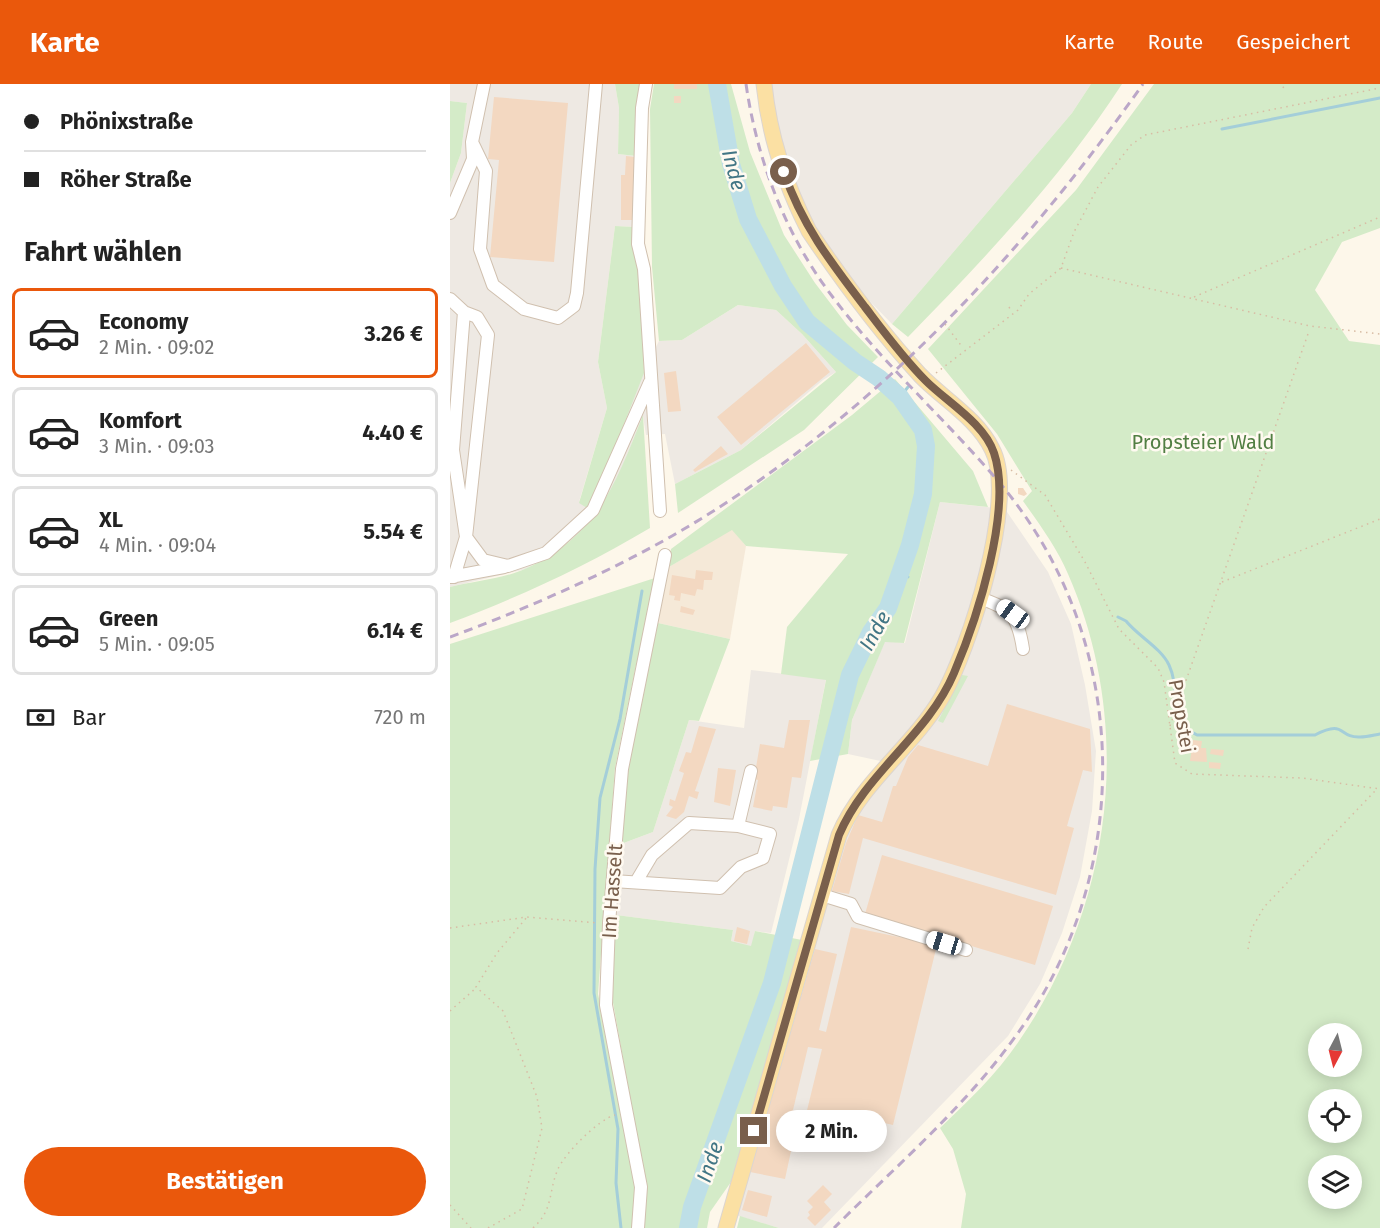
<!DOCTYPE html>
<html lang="de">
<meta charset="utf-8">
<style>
:root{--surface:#fff;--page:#f2f2f2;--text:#222;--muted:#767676;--line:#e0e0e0;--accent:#ea580c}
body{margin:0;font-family:"Fira Sans",sans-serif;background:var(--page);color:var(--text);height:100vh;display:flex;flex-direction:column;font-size:22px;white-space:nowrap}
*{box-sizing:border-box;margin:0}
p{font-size:20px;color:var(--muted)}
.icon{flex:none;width:33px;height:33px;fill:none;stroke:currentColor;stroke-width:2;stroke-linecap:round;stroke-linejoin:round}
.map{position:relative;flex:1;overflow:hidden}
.side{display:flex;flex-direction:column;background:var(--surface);width:450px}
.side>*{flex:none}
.banner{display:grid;align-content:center;height:132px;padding:0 24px;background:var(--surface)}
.needle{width:39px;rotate:187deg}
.fabs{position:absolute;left:858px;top:939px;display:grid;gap:12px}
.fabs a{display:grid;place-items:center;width:54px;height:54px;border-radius:50%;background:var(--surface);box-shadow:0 3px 15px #0003;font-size:30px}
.end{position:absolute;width:27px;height:27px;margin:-14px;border:8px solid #795f4c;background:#fff;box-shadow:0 0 0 3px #fff}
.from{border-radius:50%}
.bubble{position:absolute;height:42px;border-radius:21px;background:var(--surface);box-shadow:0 3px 15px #0003;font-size:20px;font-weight:700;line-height:42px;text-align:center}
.car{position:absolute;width:18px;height:36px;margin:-18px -9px;border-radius:8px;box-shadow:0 0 4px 2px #0007;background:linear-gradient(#fff 24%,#345 0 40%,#fff 0 76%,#345 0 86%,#fff 0)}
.banner b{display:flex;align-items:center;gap:21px;height:57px;font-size:22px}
.banner b+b{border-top:2px solid var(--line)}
.banner i{width:15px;height:15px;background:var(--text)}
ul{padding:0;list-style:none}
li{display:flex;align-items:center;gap:18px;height:90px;margin:0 12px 9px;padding:0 12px;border:3px solid var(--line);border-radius:9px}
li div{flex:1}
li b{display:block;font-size:22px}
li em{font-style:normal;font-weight:700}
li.active{border-color:var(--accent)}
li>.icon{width:54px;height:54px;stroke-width:1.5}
h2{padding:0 24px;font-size:27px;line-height:72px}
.pay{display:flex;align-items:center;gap:15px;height:66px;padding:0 24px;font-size:22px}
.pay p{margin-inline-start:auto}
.action{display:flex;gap:12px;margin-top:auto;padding:12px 24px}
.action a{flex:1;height:69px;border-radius:36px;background:var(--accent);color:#fff;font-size:24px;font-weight:700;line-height:69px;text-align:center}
header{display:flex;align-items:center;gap:36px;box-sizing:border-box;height:84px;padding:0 30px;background:var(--accent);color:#fff}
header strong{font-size:28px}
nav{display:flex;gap:33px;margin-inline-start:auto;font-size:21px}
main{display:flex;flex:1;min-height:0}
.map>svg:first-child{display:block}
.residential{fill:#f5e9d8}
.industrial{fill:#eee9e3}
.green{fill:#d4ebc8;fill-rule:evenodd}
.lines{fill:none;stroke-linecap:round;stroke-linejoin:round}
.stream{stroke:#a4ced9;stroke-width:3}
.river{stroke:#bedfe7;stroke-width:18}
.building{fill:#f3d8c1}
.minor-casing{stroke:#d0c0af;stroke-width:14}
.major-casing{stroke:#dcd5d0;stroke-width:17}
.path{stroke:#d8bca4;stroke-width:1.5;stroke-dasharray:1.5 4.5;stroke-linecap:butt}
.minor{stroke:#fff;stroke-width:12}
.major{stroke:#fbe0a3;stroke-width:15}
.rail{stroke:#bba7c8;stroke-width:3;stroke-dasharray:9 6;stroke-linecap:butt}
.route{stroke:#795f4c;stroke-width:8}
.labels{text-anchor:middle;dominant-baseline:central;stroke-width:5;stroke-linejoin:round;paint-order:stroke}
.park-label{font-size:20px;fill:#527f43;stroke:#fffaf1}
.street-label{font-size:20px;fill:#795f4c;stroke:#fffaf1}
.water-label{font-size:21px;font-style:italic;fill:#427685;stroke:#fffaf1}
</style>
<header>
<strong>Karte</strong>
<nav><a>Karte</a><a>Route</a><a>Gespeichert</a></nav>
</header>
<main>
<section class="side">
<div class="banner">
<b><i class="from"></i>Phönixstraße</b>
<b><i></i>Röher Straße</b>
</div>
<h2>Fahrt wählen</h2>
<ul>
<li class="active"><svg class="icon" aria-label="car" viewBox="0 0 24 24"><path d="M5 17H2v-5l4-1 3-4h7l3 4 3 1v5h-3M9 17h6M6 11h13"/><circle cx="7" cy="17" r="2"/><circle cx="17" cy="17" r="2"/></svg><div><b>Economy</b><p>2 Min. · 09:02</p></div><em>3.26 €</em></li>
<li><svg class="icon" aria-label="car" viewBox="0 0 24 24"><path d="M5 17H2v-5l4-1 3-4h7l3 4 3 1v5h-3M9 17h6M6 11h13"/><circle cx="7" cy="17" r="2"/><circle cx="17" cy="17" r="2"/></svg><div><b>Komfort</b><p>3 Min. · 09:03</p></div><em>4.40 €</em></li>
<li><svg class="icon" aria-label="car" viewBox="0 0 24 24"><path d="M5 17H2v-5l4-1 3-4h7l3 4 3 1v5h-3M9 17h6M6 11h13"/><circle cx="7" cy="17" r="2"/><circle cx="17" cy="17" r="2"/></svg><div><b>XL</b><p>4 Min. · 09:04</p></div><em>5.54 €</em></li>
<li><svg class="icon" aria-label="car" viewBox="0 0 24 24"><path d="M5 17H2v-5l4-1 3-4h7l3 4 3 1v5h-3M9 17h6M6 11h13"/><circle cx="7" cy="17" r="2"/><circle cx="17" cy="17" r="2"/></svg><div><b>Green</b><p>5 Min. · 09:05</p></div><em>6.14 €</em></li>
</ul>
<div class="pay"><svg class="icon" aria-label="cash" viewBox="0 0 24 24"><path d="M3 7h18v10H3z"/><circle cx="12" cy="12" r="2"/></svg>Bar<p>720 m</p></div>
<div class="action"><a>Bestätigen</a></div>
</section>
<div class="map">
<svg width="930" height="1144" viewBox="0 0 930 1144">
<rect width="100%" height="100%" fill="#fdf7ea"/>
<!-- residential -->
<path class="residential" d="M282 445 296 462 280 555 208 539 219 483Z"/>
<!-- industrial -->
<path class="industrial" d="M0 0H165L169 24 168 70 186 72 185 143 165 142 148 278 157 324 129 418 209 257 232 256 288 221 326 226 352 250 386 288 373 296 291 366 225 400 215 350 196 351 193 332 163 406 128 452 76 485 0 503V99L11 69 17 19 0 17Z
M322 0H641L622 29 442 240 406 203 366 143 344 102 323 21Z
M490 418 555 425 598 488 621 540 635 601 646 667 642 727 630 793 612 849 590 900 558 952 372 1144H329L285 1131 392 751 420 709 449 681 398 670 402 636 435 557 455 559Z
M301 586 376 595 349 735 321 849 305 847 302 863 281 857 283 846 166 831 171 760 203 748 239 636 294 644Z"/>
<!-- green -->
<path class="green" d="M165 0H191L186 72 168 70 169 24Z
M204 0H281L300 68 334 151 365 199 397 241 428 273 354 346 228 429 225 400 291 366 386 288 352 250 326 226 288 221 232 256 209 257 202 183 200 25Z
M641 0H672C611 94 536 173 458 253L442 240 622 29Z
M704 0H930V144L892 158 865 206 899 257 930 261V1144H511L516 1110 503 1065 490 1044C518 1017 547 990 569 957 663 821 685 642 618 490 607 464 590 441 573 417L582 407 547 350 478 265 626 106ZM868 950H902V982H868ZM868 1016H902V1048H868ZM868 1082H902V1114H868Z
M0 17 17 19 11 69 0 99Z
M165 142 185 143 191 186 194 289 149 404 137 424 129 419 157 324 148 278Z
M445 295 523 387 538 423 490 418 454 559 435 558 402 636 398 670 360 677 376 596 331 590 337 543 398 470 296 462 282 446 219 483 221 465 402 331Z
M193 331 200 444C134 483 72 512 0 539V503C24 497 54 495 77 484 148 451 166 399 193 331Z
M208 493 186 581 165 684 148 910 162 972 185 1104 183 1144H0V560Z
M208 539 280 555 249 637 239 636 203 748 171 760 177 687Z
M512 591 518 592 493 639 488 637Z
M166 831 283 846 281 857 301 862 305 847 352 856 281 1098 260 1128 257 1144H193L196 1102 162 913Z
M290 1132 329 1144H287Z"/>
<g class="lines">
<!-- stream -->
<path class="stream" d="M772 45 930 14
M450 313 458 303
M450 491 458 493
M668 533 676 537C688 552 711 564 719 581 733 611 713 634 747 651H865C896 635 888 654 910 653 917 653 924 651 930 650
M171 1144 166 1099 168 1045 144 909 145 785 150 714 170 635 192 507"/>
<!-- river -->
<path class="river" d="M238 1144 242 1123 322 899 400 591 421 548 438 524 460 461 473 410 476 362 473 346 450 313 429 294 405 278 357 238 333 202 298 135 281 80 267 0"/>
</g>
<!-- building -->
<path class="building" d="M224 0H247V5H224Z
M224 12H231V19H224Z
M44 13 118 19 104 178 40 173 49 76 38 75Z
M176 72 185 73 184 136H171V91H175Z
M356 259 380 288 291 361 267 333Z
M226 287 231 327 218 328 214 289Z
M271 362 278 370 245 388 243 386Z
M568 404H573L577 410 574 412 568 410Z
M246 486 263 488 262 496H254L253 506 247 505 245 512 231 509 230 517 224 516 225 512 219 511 222 491 245 495Z
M231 522 245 526 243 531 230 528Z
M557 620 640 645 642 688 633 686 617 742 624 744 606 811 413 754 399 810 382 807 396 759 408 731 432 738 443 702H446L458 673 468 661 538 682Z
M339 636H360L351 694 342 693 337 724 323 722 322 727 303 723 308 696 304 695 310 660 334 664Z
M249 642 266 645 245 707 249 708 247 715 239 712 234 728 226 735 216 732 223 723 219 721 220 715 225 717 234 689 229 687 236 668 241 669Z
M743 656 752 657 751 664H756L757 678 740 677Z
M761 665 774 666 773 672 760 670Z
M759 678 771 679 770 685 759 684Z
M268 684 286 686 280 722 264 718Z
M432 771 603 822 585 881 415 830Z
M287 843 300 847 297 860 284 857Z
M401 843 487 861 443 1041 430 1038 422 1063 384 1054 383 1061 379 1062 350 1055 372 965 358 963 343 1026 349 1030 335 1095 300 1088 365 865 387 870 369 946 376 948Z
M373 1101 382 1110 374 1118 381 1126 365 1142 357 1134 360 1131 358 1128 363 1123 357 1117Z
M298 1106 322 1112 317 1133 292 1126Z"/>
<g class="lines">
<!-- minor casing -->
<g class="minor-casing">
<path id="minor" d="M196 0 192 24 188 160 194 185 210 427
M22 58 36 87 30 165 43 201 74 225 108 234 124 222 127 209 146 0
M0 129 23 75 22 58 34 0
M0 215 14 228 27 233 38 251 16 453 4 493
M14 228 3 366 16 453 33 476 58 482 96 469 143 426 200 298
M0 493 54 483
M529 514C561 524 568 532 573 565
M163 797 270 804 291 783 313 774 320 750 288 742 301 687
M186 798 202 771 239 739 288 742
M372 811 401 820 408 833 516 866
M188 1144 191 1103 156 921 159 839 172 685 215 471"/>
</g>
<!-- major casing -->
<g class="major-casing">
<path id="major" d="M276 1144 389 751C412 697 463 663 492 613 519 566 568 414 542 365 527 334 493 315 470 291 429 246 392 196 359 147 336 102 319 50 314 0"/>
</g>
<!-- path -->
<path class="path" d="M833 4 835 0
M611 184 860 242 930 250
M744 213 930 133
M559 223 562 228
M495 240 513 264
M486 289 568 226 579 210 611 184 624 148 648 103 681 61 695 51 930 4
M561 386 595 411 635 478 669 545 708 584 714 598 725 679 742 690 852 694 930 705
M772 498 930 435
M720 642 859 247
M0 844 77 833 148 839
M798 865 802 844 814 823 925 707
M0 927 26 904
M0 1121 21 1144
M38 1144 72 1125 92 1044 87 1013 53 927 26 903 47 869 77 833
M83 1144C104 1125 98 1108 108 1085 115 1069 149 1035 165 1031"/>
<!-- minor -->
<use href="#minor" class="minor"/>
<!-- major -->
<use href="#major" class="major"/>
<!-- rail -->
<path class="rail" d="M296 0C306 69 330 136 369 194 420 268 490 329 548 397 682 553 687 788 565 953 514 1024 445 1083 384 1144
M0 553C76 525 151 492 222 452 412 343 568 177 693 0"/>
</g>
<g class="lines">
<!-- route -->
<path class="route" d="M304 1047 389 751C415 689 478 651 504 589 527 535 563 425 544 369 534 339 497 318 476 297 453 274 434 248 415 223 382 180 351 140 334 88"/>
</g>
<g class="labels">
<!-- park labels -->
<g class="park-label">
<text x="753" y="358">Propsteier Wald</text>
</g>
<!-- street labels -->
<g class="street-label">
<text transform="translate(732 632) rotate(80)">Propstei</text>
<text transform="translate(162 807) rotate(-86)">Im Hasselt</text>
</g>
<!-- water labels -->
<g class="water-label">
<text transform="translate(284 86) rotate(75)">Inde</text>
<text transform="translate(425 547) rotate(-61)">Inde</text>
<text transform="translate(260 1078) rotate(-71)">Inde</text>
</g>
</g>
</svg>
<div class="fabs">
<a><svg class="needle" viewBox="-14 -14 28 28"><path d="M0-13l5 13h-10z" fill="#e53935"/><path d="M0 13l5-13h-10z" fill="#767676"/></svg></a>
<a><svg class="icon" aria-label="locate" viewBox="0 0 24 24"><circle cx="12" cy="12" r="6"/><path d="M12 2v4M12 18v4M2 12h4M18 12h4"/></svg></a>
<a><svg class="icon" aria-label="layers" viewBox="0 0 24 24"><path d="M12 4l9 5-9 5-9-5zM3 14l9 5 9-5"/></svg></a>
</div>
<i class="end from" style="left:334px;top:88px"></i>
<i class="end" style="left:304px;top:1047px"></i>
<div class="bubble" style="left:326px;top:1026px;width:111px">2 Min.</div>
<i class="car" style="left:563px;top:530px;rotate:306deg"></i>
<i class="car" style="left:494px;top:859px;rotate:287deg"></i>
</div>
</main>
